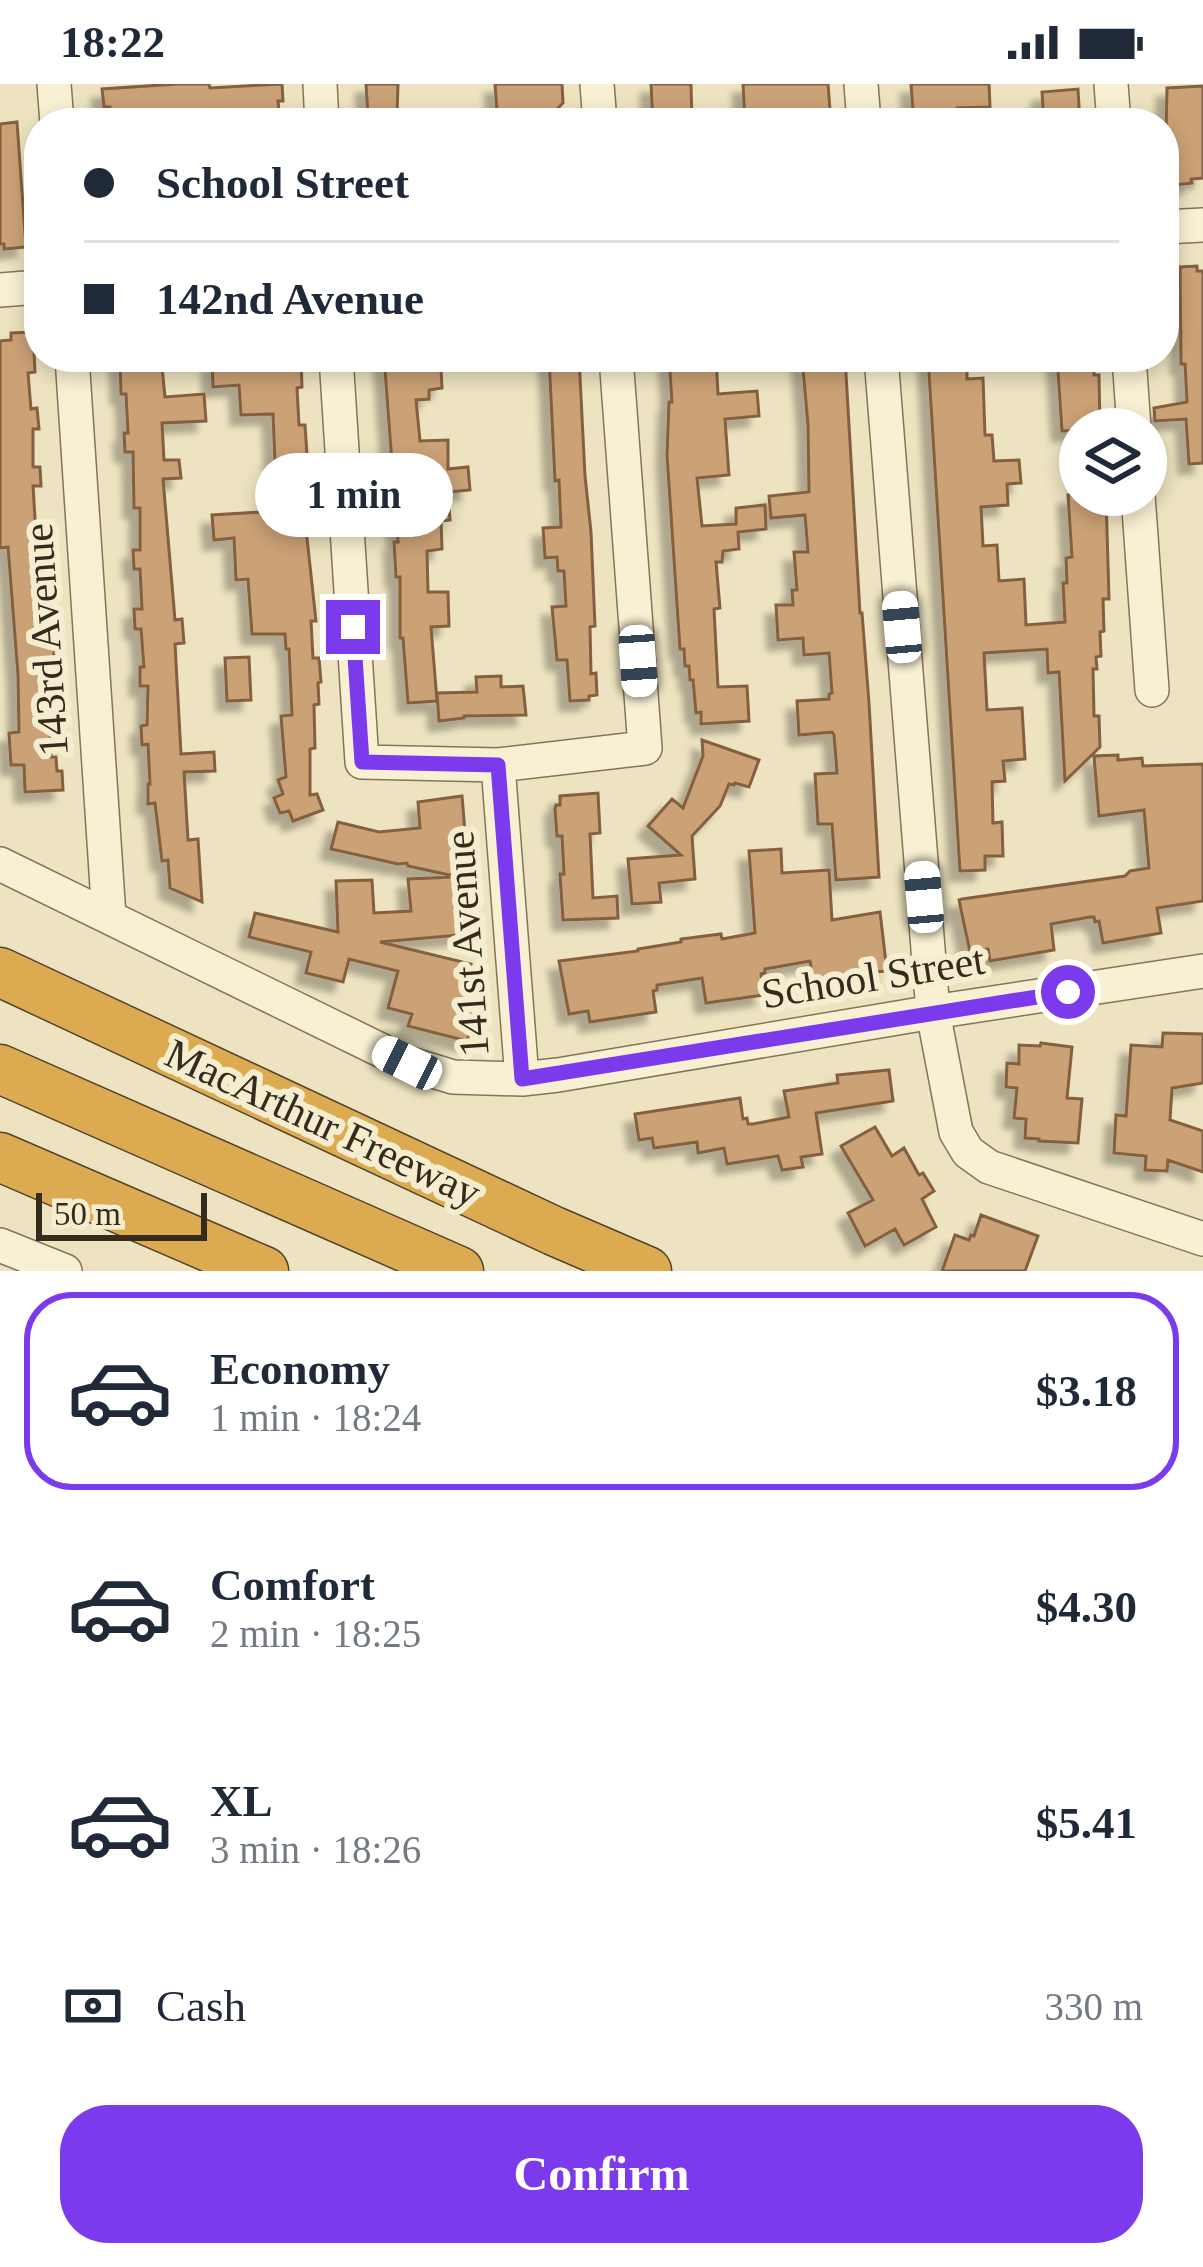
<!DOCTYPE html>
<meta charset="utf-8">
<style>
:root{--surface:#fff;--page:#f2f2f3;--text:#1f2937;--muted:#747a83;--line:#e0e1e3;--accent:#7c3aed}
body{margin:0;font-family:"Times New Roman",serif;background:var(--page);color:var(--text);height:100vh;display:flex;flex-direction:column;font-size:45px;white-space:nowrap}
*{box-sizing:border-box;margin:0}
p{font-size:39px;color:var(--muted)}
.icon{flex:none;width:66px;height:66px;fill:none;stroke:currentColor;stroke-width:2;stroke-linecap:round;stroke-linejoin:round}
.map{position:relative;height:1187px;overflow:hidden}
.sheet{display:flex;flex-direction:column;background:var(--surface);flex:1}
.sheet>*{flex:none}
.guide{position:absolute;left:24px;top:24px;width:1155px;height:264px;border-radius:48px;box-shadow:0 6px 18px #0003;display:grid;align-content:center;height:264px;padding:0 60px;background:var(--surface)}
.tools{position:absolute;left:1059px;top:324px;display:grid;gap:24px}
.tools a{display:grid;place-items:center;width:108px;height:108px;border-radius:50%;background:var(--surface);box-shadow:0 6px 18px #0003;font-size:60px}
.scale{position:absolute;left:36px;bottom:30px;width:171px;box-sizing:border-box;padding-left:12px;border:6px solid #352b1c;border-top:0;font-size:33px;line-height:42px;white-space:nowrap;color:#352b1c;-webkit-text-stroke:9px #f4edcf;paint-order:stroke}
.end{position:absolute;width:54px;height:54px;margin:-27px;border:15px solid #7c3aed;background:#fff;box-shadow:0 0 0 6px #fff}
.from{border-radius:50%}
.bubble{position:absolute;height:84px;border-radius:42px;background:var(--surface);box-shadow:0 6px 18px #0003;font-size:39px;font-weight:800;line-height:84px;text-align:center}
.car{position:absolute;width:36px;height:72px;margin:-36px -18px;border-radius:15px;box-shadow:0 0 9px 3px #0007;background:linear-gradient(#fff 24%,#345 0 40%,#fff 0 76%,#345 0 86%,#fff 0)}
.guide b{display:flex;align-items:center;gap:42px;height:114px;font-size:45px}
.guide b+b{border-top:3px solid var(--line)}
.guide i{width:30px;height:30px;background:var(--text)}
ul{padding:21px 0 0;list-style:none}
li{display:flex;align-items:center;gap:36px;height:198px;margin:0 24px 18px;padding:0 36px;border:6px solid transparent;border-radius:48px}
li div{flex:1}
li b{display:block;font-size:45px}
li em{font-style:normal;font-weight:800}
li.selected{border-color:var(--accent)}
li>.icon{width:108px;height:108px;stroke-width:1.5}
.pay{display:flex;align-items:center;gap:30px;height:132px;padding:0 60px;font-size:45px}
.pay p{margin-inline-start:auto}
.primary-button{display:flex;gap:24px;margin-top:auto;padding:24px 60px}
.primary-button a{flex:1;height:138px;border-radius:48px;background:var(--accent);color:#fff;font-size:48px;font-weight:800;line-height:138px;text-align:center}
.status{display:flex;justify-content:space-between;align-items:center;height:84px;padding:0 60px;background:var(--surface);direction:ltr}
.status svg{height:33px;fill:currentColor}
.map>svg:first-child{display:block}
.building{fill:#cba176;stroke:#84603f;stroke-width:3;filter:url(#shadow)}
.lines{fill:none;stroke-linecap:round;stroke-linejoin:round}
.minor-casing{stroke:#857458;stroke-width:36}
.highway-casing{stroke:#53422d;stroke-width:51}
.minor{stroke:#f8f0d3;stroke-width:33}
.highway{stroke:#dcab51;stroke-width:48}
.route{stroke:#7c3aed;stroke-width:15}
.labels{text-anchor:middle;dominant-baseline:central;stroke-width:12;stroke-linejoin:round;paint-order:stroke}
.street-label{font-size:42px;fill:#352b1c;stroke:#f4edcf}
</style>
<div class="status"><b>18:22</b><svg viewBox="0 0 49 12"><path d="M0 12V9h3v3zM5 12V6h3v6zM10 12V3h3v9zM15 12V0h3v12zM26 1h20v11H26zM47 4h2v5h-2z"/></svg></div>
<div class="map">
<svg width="1203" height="1187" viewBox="0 0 1203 1187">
<defs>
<filter id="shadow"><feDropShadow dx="-10" dy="10" stdDeviation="3" flood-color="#0004"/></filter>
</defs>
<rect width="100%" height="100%" fill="#ede3c0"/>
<!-- building -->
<path class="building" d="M177 0H209L210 4 282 0 283 17H278L280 39H252L251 33 233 34V28L173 31 174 39H116L115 30H111L110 23H104L102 5Z
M366 0H398L397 31 368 33Z
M495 0H562L563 19 550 32 551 39H523V28L501 30V26L497 27Z
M651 0H691L692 39H653Z
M743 0H828L831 39H745Z
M911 0H989L990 23 957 24V39H914Z
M1203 2V94L1191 95 1192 99 1174 101 1171 48H1166L1167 4Z
M1078 5 1080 39H1044L1042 8Z
M17 38 26 163 4 165V160H0V40Z
M1197 182V187H1203V379L1189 380 1186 335 1155 337 1154 324 1187 318 1185 280H1181L1180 183Z
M33 248 35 288 28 289 31 325 37 324 39 345H33V383H40L41 402H33L38 483 41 500H47L49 519 44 520 47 559H54V578H41L44 647 50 646 51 673H56L57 687H62L63 706 25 708 24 681H11L9 649 19 648 18 591 8 463 0 464V257L11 256V249Z
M120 273H161L165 313 204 310 206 337 162 339 164 376H179L181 394 163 395 175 536 182 535 184 559 175 560 181 670 214 668 215 687 184 688 188 756 198 755 202 818 170 804 168 776 162 777 155 719 148 720V700H150L148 660 142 661 141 642 147 641 148 602H140V583H144L141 545H135L134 525H142L140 485H134L133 466H140V424H134L133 368H125L124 349H128L126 310H121Z
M234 273H301L302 303 297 304 299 341H305L308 386 309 425H306V445L316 537H311L313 574H319L321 598 318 599 319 620 314 621 315 664 310 665V711L317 710 323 726 293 737 289 727 280 729 274 714 283 710 278 696 286 693 281 632 292 631 289 565H286L285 550H252L248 495 236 496 234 454 214 456 212 431 260 428V424L273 423 272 403 276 402 273 330 241 331 239 301 213 303 212 278 235 277Z
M384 273H429L430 286 441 285 442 304 429 306V315L416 316 420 357 448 356V385L468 383 470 406 448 408 450 436 441 437 442 465 427 467 428 508H448L449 542 431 543 437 617 408 619 403 554H400V493H396L394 458H398Z
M549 273H579L585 392 591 448 595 542 590 543 591 590 596 589 597 611 589 612V616L570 617 567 576H557L552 523 566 522 564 487H558L557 473 545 474 543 444 561 443 559 396 555 397Z
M669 273H716L718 310 757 307 759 332 725 335 729 391 697 394 702 442 736 440V424L765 421 766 445 738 448 739 465 723 467 722 478H716L720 524 714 525 718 603 747 602 749 637 701 640V628L696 629 693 596H690L689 582H685L684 565H680L667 371 669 318H672Z
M802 273H845L860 529H862L869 619 879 793 836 796 832 740H818L815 690 837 689 834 651 832 648 799 651 797 617 829 615V610L832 609 829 569 804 571 803 554 778 556 776 521H793L792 506H797L794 468H808L805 431 771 434 769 412 809 408 808 341Z
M928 273H967V295L983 294 985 351H992L994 377 1019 376 1021 399 1007 400 1008 421 981 423 983 462 997 461 999 497 1024 495 1026 541 1065 538 1063 499H1067L1066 474 1072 473 1068 411H1106L1109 515H1103L1104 547 1100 548 1101 572 1096 573 1097 585H1093L1094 632H1099L1100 663 1065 697 1059 588 1048 589 1047 565 984 569 987 626 1022 624 1025 675 1003 677 1005 697 992 698 993 739 1002 738 1003 772H985V786L960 787Z
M1057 273H1094V291H1099L1100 345 1062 347Z
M249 573 251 616 227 617 225 574Z
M501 592V603L523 602 526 631 464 632V634L439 637 437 609 477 608 476 593Z
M702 656 759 676 749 703 735 699 734 701 729 700 720 722 692 752 695 795 659 799 661 818 632 820 628 775 681 771 648 742 672 715 683 724 703 672Z
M1118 671V676L1142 674 1143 682 1203 680V817L1157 824 1161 849 1103 859 1099 837 1095 838 1094 833H1090L1051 840 1054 866 990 877 988 865 970 868 959 816 962 815 1125 792 1130 787 1149 784 1144 726 1099 732 1094 672Z
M598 709 600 749 590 750 593 814 617 812 618 834 563 836 560 790H564L562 752H557L555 725 556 721H560V712Z
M462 712 466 760 452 763 454 792 408 782 407 779 398 780 331 765 338 738 379 748 420 744 418 718Z
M781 765 782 789 829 786 832 836 880 828 887 887 873 888V893L814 902 810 877 765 885V889L761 890 764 911 706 919 702 894 657 901V906L653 907 656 928 590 938 588 927 569 930 559 877 638 867V865L681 858V855L721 850 722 855 755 849 749 767Z
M454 793 455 807 468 806 471 850 380 858 471 880 463 916 478 920 467 957 408 942 412 930 388 924 398 887 349 875 343 898 306 889 311 868 249 853 255 829 338 848 336 797 372 796 374 829 411 827 408 795Z
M1163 949 1203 950V999L1172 1004 1170 1036 1203 1047V1088L1168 1076 1167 1087 1145 1086 1146 1072 1114 1069 1116 1031 1126 1032 1131 961 1162 963Z
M1041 959 1072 963 1067 1014 1082 1015 1078 1059 1039 1057V1055L1025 1054 1026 1035 1014 1034 1017 1004 1006 1003 1007 979 1019 980V961L1040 962Z
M889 986 893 1017 816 1029 822 1070 801 1073 803 1083 782 1086 778 1072 727 1080 724 1064 698 1069 697 1058 654 1064 652 1054 639 1056 635 1030 740 1014 743 1035 747 1034 748 1040H753L789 1033 784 1007 838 999 837 991Z
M875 1043 892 1072 904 1064 919 1091 923 1089 934 1107 922 1115 936 1143 904 1161 895 1145 865 1162 848 1129 873 1116 841 1062Z
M981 1131 1038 1152 1025 1187H942L955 1151 969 1156 971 1151 974 1152Z"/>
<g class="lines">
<!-- minor casing -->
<g class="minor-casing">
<path id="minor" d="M54 0 57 39
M320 0 322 39
M597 0 600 39
M861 0 864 39
M1111 0 1114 39
M1164 143 1203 141
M0 206 39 203
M72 273 109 833
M336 273 362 678 498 681 645 664 616 273
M881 273 933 928 956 1048 968 1068 989 1083 1203 1155
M1129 273 1134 345
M1138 411 1152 606
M498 681 522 995
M0 780 407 979 453 993 522 995 558 991 933 928 1203 887
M0 1161 65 1187"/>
</g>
<!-- highway casing -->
<g class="highway-casing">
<path id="highway" d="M0 888 554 1147 647 1187
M0 985 459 1187
M0 1073 264 1187"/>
</g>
<!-- minor -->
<use href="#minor" class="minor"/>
<!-- highway -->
<use href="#highway" class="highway"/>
</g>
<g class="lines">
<!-- route -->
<path class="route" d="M353 543 362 678 498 681 522 995 1068 908"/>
</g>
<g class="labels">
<!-- street labels -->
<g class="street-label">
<text transform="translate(46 556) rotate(-94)">143rd Avenue</text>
<text transform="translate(467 860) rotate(-94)">141st Avenue</text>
<text transform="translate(873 893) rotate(-9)">School Street</text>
<text transform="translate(323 1039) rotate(25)">MacArthur Freeway</text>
</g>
</g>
</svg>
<div class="tools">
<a><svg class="icon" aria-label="layers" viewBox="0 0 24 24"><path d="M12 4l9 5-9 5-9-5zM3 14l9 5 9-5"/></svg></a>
</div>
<div class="scale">50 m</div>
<i class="end from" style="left:1068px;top:908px"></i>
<i class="end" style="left:353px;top:543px"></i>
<div class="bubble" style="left:255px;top:369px;width:198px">1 min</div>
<i class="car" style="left:902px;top:543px;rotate:355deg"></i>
<i class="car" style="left:638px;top:577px;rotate:176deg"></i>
<i class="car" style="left:924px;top:813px;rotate:355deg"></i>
<i class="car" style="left:407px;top:979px;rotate:296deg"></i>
<div class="guide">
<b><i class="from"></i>School Street</b>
<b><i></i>142nd Avenue</b>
</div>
</div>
<section class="sheet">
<ul>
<li class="selected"><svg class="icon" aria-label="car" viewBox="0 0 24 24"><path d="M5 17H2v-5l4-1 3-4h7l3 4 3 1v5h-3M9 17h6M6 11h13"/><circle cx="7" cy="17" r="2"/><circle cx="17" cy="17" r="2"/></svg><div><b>Economy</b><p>1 min · 18:24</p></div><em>$3.18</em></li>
<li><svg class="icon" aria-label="car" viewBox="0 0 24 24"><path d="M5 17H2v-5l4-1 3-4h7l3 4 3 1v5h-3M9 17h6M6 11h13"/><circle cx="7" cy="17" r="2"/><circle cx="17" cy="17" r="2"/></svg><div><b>Comfort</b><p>2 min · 18:25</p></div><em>$4.30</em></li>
<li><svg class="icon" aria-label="car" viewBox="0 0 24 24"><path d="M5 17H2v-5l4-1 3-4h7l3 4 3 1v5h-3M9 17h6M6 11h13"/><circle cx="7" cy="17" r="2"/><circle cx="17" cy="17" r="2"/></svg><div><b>XL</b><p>3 min · 18:26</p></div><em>$5.41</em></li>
</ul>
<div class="pay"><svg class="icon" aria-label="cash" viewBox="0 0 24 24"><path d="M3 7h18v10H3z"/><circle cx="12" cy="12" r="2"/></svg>Cash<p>330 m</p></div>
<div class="primary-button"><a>Confirm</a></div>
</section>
